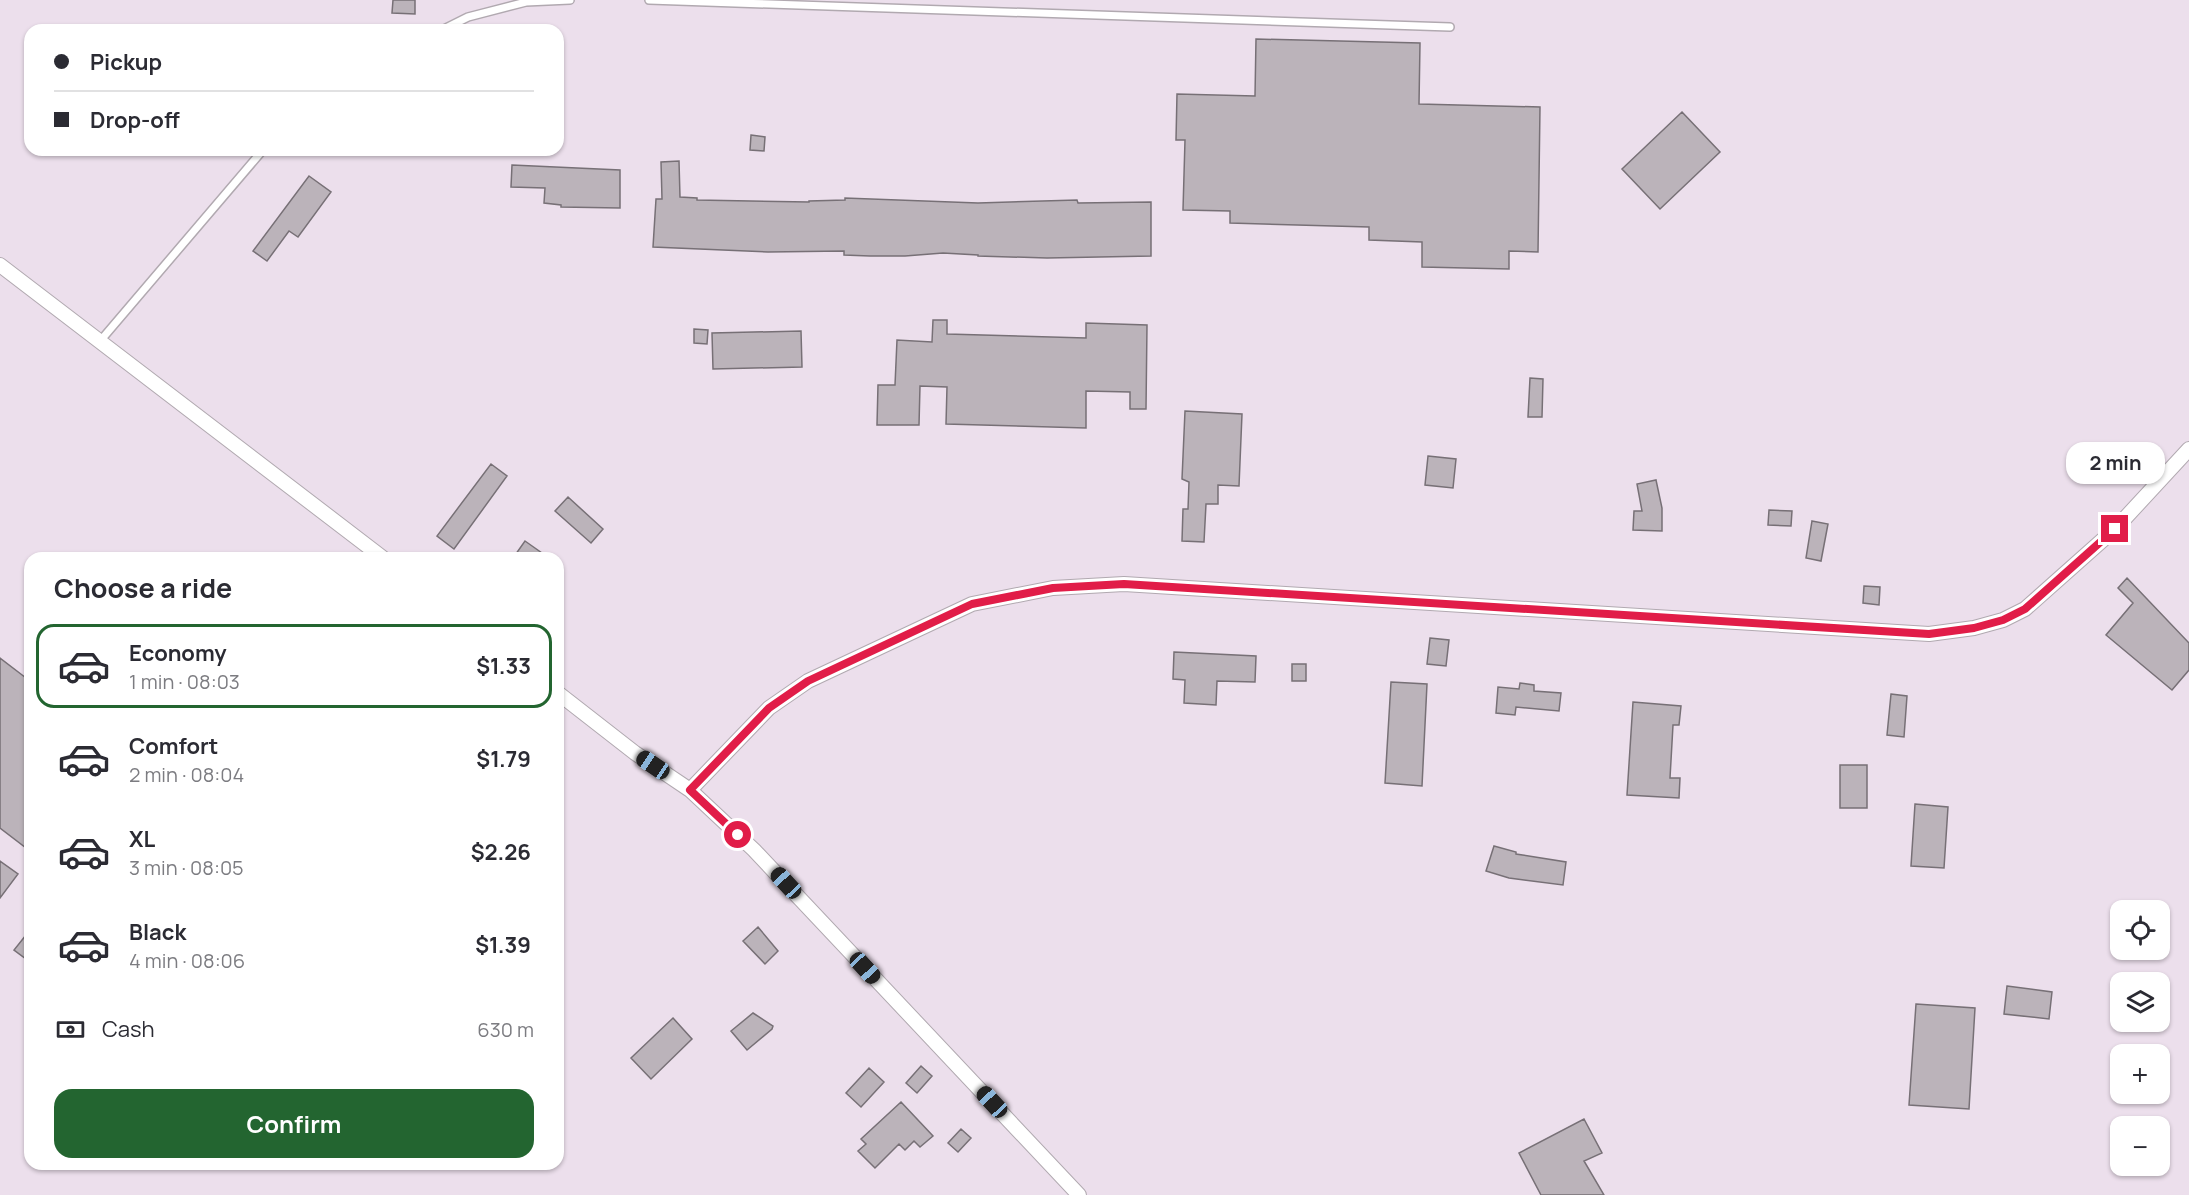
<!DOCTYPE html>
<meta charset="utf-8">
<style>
:root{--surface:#fff;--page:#f2f2f3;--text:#2b2b33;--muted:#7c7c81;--line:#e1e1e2;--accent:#236530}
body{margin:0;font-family:Manrope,sans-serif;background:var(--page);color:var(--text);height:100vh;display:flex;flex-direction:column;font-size:22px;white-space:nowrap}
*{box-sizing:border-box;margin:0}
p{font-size:20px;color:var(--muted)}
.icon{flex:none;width:33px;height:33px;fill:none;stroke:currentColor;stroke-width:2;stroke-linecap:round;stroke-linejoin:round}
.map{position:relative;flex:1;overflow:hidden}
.details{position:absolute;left:24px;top:552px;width:540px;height:618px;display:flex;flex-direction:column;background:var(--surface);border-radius:18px;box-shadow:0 2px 4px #0004}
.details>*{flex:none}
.banner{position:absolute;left:24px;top:24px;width:540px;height:132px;border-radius:18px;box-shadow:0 2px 4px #0004;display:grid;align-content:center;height:132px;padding:0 30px;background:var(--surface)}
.fabs{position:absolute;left:2110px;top:900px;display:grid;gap:12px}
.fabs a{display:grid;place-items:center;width:60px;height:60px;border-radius:12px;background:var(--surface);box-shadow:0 2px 4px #0004;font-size:30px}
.end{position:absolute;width:27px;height:27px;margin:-14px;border:8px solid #e11d48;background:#fff;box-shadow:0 0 0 3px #fff}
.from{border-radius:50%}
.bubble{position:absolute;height:42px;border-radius:18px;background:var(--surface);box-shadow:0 2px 4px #0004;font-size:20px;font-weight:700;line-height:42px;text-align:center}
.car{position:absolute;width:18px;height:36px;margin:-18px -9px;border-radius:8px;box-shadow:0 0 4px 2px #0007;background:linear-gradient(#222 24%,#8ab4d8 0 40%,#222 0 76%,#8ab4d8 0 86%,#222 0)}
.banner b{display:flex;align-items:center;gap:21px;height:57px;font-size:22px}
.banner b+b{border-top:2px solid var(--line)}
.banner i{width:15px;height:15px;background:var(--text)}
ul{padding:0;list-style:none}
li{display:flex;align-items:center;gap:18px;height:84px;margin:0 12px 9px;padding:0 18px;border:3px solid transparent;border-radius:18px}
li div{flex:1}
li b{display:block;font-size:22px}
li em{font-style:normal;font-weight:700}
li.active{border-color:var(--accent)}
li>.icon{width:54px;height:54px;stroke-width:1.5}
h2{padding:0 30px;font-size:27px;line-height:72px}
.pay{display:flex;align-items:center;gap:15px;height:66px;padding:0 30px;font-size:22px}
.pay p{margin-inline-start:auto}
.primary-button{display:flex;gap:12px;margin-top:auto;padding:12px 30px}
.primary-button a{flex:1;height:69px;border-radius:18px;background:var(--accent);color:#fff;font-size:24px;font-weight:700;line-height:69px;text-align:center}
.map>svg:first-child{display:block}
.built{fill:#ecdfec;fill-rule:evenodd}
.building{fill:#bbb3ba;stroke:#777076;stroke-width:1.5}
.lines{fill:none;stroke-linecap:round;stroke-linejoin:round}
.lane-casing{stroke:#b1a9b0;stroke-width:10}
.street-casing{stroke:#b1a9b0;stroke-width:16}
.lane{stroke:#fff;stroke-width:7}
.street{stroke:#fff;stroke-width:14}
.route{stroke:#e11d48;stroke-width:8}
</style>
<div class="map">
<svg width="2189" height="1195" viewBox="0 0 2189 1195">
<rect width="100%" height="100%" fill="#f5edf4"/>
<!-- built -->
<path class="built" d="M0 0H2189V1195H0ZM30 30H558V150H30ZM30 558H558V1164H30ZM2121 910H2160V950H2121ZM2121 982H2160V1022H2121ZM2121 1054H2160V1094H2121ZM2121 1126H2160V1166H2121Z"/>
<!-- building -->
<path class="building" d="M393 0H415V14L392 13Z
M1256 39 1420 43 1419 104 1540 107 1538 252 1509 251V269L1422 267V242L1369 240V227L1230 223V211L1183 210 1185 140H1176L1177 94 1255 96Z
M1682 112 1720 152 1660 209 1622 169Z
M751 135 765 137 764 151 750 150Z
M679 161 680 197 697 198V200L809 202V201L845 200V198L978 203 1077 200 1078 203 1151 202V256L1047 258 978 256V255L943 253 905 256H870L844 255V251L768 252 653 247 656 199H662L661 162Z
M512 165 620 170V208L561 207V205L544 203 545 188 511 187Z
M309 176 331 192 298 237 289 231 267 261 253 251Z
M933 320H947V334L1086 338V323L1147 325 1146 409H1130V392L1086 391V428L946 424 947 387 920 386 919 425H877L878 385H895L897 340 932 342Z
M694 329 708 330 707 344 694 343Z
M801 331 802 367 713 369 712 333Z
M1530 378 1543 379 1542 417H1528Z
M1185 411 1242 414 1239 486 1218 485V504H1206L1204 542 1182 541 1183 509H1188L1189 482 1182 479Z
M1428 456 1456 459 1453 488 1425 485Z
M491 464 507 476 454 549 437 536Z
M1656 480 1662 508V531L1633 530 1634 511H1642L1637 484Z
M568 497 603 529 591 543 555 511Z
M1769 510 1792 511 1791 526 1768 525Z
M1812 521 1828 524 1821 561 1806 558Z
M525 541 549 558H513Z
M2127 578 2189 643V670L2172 690 2106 635 2133 603 2118 588Z
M1864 586 1880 587 1879 605 1863 603Z
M1430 638 1449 640 1446 666 1427 664Z
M1174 652 1256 656 1255 682 1217 681 1216 705 1184 703 1185 680 1173 679Z
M0 658 30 681V851L0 828Z
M1292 664H1306V681H1292Z
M1391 682 1427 684 1422 786 1385 783Z
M1520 683 1534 685V691L1561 693 1559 711 1516 707 1515 715 1496 713 1498 687 1519 689Z
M1891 694 1907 696 1904 737 1887 735Z
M1633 702 1681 706 1679 725H1673L1670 778H1680L1679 798 1627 795Z
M1840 765H1867V808H1840Z
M1915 804 1948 807 1944 868 1911 866Z
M1494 846 1516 852V854L1566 862 1563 885 1509 878 1486 871Z
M0 861 18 874 0 898Z
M758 927 778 951 765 964 743 941Z
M30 930V962L14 950Z
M2007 986 2052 992 2049 1019 2004 1014Z
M1916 1004 1975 1008 1969 1109 1909 1105Z
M753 1013 773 1026 772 1029 747 1050 731 1031Z
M673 1018 692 1039 651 1079 631 1058Z
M921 1066 932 1076 917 1093 906 1083Z
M869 1068 884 1082 861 1107 846 1093Z
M901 1102 933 1136 920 1147 914 1141 905 1150 899 1144 875 1168 858 1151 866 1144 861 1139Z
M1584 1119 1602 1153 1584 1161 1604 1195H1541L1519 1153Z
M961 1129 971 1138 958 1152 948 1143Z"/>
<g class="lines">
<!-- lane casing -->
<g class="lane-casing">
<path id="lane" d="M649 0 1450 27
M442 30 468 17 526 2 570 0
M101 340 263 150"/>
</g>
<!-- street casing -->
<g class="street-casing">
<path id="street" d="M0 265 383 558
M558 693 635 753 690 790 754 850 1079 1195
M690 790 769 708 808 681 972 604 1053 588 1124 584 1929 634 1974 628 2003 620 2025 609 2115 529 2189 449"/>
</g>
<!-- lane -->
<use href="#lane" class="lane"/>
<!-- street -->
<use href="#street" class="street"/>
</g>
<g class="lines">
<!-- route -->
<path class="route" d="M738 835 690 790 769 708 808 681 972 604 1053 588 1124 584 1929 634 1974 628 2003 620 2025 609 2115 529"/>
</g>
</svg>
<div class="fabs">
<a><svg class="icon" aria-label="locate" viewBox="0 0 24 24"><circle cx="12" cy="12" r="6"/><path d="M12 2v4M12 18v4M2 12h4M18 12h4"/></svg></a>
<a><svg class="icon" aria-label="layers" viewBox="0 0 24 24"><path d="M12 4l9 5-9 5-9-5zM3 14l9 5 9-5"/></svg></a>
<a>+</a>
<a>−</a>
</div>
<i class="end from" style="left:738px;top:835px"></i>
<i class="end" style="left:2115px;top:529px"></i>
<div class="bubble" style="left:2066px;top:442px;width:99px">2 min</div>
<i class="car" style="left:653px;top:765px;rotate:304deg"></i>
<i class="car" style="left:786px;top:883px;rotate:317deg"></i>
<i class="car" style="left:865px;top:968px;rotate:137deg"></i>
<i class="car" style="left:992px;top:1102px;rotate:317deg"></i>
<div class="banner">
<b><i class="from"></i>Pickup</b>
<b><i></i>Drop-off</b>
</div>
<section class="details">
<h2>Choose a ride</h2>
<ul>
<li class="active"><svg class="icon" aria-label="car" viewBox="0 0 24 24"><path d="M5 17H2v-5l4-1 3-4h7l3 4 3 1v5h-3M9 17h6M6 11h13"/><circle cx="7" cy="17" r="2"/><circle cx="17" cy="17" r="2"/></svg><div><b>Economy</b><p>1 min · 08:03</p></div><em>$1.33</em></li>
<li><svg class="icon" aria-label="car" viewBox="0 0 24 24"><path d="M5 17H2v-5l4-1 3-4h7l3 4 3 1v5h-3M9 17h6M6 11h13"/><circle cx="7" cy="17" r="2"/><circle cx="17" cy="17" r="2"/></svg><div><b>Comfort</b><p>2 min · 08:04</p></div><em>$1.79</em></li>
<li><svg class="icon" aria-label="car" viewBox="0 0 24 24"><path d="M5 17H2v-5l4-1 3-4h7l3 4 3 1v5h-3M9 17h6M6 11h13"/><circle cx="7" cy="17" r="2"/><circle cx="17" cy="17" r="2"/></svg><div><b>XL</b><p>3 min · 08:05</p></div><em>$2.26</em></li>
<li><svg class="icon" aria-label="car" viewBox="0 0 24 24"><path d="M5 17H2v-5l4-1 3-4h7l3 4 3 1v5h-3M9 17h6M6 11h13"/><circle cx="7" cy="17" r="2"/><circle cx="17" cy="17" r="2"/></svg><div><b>Black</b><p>4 min · 08:06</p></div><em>$1.39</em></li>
</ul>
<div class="pay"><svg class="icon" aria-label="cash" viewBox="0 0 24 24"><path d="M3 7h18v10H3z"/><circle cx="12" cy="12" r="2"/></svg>Cash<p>630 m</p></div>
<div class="primary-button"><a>Confirm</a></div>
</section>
</div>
